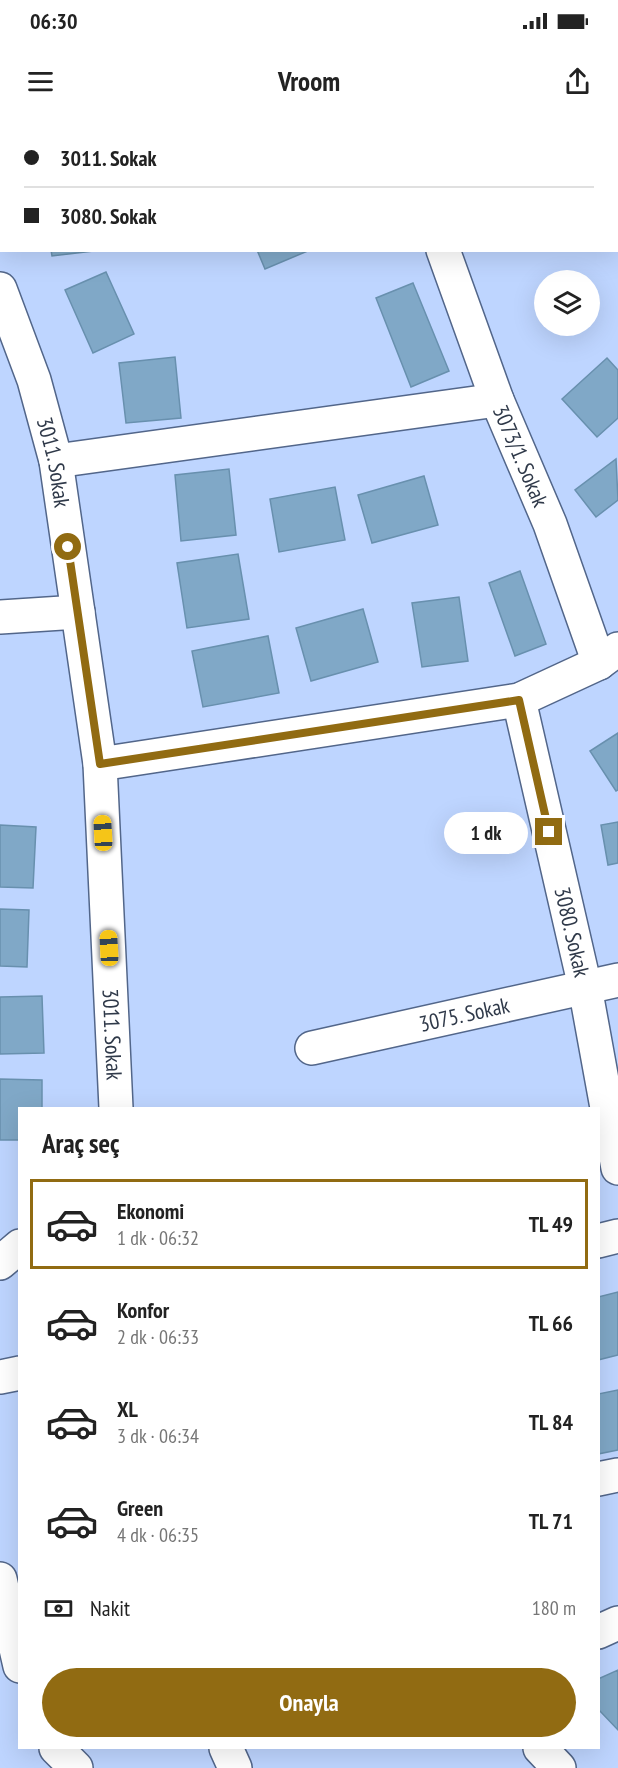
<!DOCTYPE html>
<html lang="tr">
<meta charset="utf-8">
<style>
:root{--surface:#fff;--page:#f2f2f2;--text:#222;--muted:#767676;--line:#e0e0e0;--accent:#916b12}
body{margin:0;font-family:"PT Sans Narrow",sans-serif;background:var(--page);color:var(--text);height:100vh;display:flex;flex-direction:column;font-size:22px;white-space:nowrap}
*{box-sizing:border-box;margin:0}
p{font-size:20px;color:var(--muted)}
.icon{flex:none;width:33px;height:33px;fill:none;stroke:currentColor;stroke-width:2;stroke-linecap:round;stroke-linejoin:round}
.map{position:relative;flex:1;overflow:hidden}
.sheet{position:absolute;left:18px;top:987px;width:582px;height:642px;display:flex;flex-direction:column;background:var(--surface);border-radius:0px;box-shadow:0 6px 24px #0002}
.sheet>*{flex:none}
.hud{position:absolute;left:0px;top:0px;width:618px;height:132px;box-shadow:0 6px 24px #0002;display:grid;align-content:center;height:132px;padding:0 24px;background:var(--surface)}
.tools{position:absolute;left:534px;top:150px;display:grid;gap:12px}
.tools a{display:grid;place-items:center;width:66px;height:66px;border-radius:50%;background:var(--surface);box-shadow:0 6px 24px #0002;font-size:30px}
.end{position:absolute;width:27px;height:27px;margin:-14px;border:8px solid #916b12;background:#fff;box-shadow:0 0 0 3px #fff}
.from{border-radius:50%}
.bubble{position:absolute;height:42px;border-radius:21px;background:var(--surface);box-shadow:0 6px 24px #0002;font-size:20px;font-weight:800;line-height:42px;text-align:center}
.car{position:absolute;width:18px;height:36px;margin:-18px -9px;border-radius:8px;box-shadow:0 0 4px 2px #0007;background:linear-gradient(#f5c518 24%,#345 0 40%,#f5c518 0 76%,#345 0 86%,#f5c518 0)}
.hud b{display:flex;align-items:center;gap:21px;height:57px;font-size:22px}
.hud b+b{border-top:2px solid var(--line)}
.hud i{width:15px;height:15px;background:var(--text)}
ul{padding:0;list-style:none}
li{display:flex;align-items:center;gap:18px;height:90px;margin:0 12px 9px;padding:0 12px;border:3px solid transparent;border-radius:0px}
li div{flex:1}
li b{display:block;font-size:22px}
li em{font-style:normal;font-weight:800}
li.selected{border-color:var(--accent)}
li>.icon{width:54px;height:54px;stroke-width:1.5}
h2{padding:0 24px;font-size:27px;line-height:72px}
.pay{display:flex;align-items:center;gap:15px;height:66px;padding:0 24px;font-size:22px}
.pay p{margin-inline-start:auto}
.button{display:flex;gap:12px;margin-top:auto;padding:12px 24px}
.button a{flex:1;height:69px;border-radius:36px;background:var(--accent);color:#fff;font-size:24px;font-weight:800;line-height:69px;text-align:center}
.status{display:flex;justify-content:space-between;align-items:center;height:42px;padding:0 30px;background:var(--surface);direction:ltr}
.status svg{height:16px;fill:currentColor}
header{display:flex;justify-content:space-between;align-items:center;height:78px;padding:0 24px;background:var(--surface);font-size:27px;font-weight:800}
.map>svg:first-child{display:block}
.building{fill:#80a8c7;stroke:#6890ae;stroke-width:1.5}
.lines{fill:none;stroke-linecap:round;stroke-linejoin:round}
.street-casing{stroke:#52668a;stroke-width:36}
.secondary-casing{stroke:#52668a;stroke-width:36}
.street{stroke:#fff;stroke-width:33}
.secondary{stroke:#fff;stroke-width:33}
.route{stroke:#916b12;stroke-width:8}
.labels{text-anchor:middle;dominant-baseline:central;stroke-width:5;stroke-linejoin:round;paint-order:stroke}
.street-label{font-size:22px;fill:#2f3949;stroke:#f1f6fe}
</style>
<div class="status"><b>06:30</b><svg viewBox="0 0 49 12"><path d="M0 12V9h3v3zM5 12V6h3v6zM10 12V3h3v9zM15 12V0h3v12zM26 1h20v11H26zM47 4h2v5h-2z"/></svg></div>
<header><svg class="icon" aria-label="menu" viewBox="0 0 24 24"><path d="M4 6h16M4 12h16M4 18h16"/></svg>Vroom<svg class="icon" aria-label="share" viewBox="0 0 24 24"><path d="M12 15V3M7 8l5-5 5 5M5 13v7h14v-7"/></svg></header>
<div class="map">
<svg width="618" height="1648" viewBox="0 0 618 1648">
<rect width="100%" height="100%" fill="#bed5ff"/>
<!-- building -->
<path class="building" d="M51 130H93V131L52 136Z
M257 130H310L265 149Z
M106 152 134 214 93 233 65 170Z
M413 163 449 251 411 267 376 178Z
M175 237 181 298 126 303 119 243Z
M607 238 618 250V298L597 317 562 279Z
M616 339 618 380 596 397 575 370Z
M229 349 236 415 181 421 175 355Z
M424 356 438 405 372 423 358 375Z
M335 367 345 420 279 432 270 379Z
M238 434 249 499 187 508 177 443Z
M520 451 546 524 515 536 489 463Z
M459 477 468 541 422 547 412 483Z
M363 489 378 542 311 561 296 508Z
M268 516 279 573 203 587 192 531Z
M618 613V670L616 671 590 631Z
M618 702V743L608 745 601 705Z
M0 705 36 707 33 768 0 767Z
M0 789 29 790 27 847 0 846Z
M42 876 44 933 0 934V877Z
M0 959 42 960V988H20V1020H0Z
M618 1172V1235L598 1240V1177Z
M618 1270V1330L598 1334V1274Z
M618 1550V1610L598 1589V1559Z"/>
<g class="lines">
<!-- street casing -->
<g class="street-casing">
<g id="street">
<path d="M396 0 397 2"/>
<path d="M158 2 172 0"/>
<path d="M0 18H2"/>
<path id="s1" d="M443 130 497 280 550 404 599 543"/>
<path d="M56 341 497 280"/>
<path d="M0 497 78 492"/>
<path id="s2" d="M519 580 585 867 618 1048"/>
<path d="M100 644 519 580 599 543 618 529"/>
<path id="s3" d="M312 928 618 860"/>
<path d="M598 1121 618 1116"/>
<path d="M0 1143 20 1126"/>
<path d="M0 1257 20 1253"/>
<path d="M598 1359 618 1355"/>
<path d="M0 1459 20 1546"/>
<path d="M598 1512 618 1503"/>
<path d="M56 1628 76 1648"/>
<path d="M226 1628 235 1648"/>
</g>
</g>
<!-- secondary casing -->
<g class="secondary-casing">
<g id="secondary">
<path id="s4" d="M0 169 34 260 56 341 100 644 116 988"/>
<path d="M540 1628 559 1648"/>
</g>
</g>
<!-- street -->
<use href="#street" class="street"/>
<!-- secondary -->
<use href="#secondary" class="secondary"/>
</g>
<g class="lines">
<!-- route -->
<path class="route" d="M68 427 100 644 519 580 549 712"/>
</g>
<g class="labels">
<!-- street labels -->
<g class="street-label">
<text stroke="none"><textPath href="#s1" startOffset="220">3073/1. Sokak</textPath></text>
<text stroke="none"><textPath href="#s4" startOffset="182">3011. Sokak</textPath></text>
<text stroke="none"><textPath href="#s2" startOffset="238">3080. Sokak</textPath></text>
<text stroke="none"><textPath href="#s3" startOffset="156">3075. Sokak</textPath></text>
<text stroke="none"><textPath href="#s4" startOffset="758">3011. Sokak</textPath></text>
</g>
</g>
</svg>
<div class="tools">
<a><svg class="icon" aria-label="layers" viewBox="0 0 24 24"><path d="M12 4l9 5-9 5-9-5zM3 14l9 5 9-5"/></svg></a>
</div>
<i class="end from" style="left:68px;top:427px"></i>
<i class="end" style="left:549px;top:712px"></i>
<div class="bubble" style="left:444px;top:692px;width:84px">1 dk</div>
<i class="car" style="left:103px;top:713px;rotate:357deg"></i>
<i class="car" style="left:109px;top:828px;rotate:357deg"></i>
<div class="hud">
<b><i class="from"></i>3011. Sokak</b>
<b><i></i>3080. Sokak</b>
</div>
<section class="sheet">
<h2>Araç seç</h2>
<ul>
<li class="selected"><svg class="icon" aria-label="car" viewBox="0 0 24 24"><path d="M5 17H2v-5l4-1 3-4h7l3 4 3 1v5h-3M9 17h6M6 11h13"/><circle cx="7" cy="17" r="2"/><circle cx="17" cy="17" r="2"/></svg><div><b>Ekonomi</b><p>1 dk · 06:32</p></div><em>TL 49</em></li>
<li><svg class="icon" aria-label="car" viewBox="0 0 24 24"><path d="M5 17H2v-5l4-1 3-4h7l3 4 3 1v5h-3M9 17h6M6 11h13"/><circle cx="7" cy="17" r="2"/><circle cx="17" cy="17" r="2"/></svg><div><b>Konfor</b><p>2 dk · 06:33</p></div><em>TL 66</em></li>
<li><svg class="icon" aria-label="car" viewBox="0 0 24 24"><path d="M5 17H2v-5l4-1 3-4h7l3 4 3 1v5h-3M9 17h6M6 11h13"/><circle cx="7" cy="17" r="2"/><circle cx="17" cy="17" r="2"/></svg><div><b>XL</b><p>3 dk · 06:34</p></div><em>TL 84</em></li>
<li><svg class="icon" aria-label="car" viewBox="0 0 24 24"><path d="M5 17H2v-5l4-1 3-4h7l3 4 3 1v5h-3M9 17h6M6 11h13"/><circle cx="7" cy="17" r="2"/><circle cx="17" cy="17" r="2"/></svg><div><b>Green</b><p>4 dk · 06:35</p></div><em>TL 71</em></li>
</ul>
<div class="pay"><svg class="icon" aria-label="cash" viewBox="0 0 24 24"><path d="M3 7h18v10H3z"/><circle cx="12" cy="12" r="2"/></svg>Nakit<p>180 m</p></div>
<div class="button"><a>Onayla</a></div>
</section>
</div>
